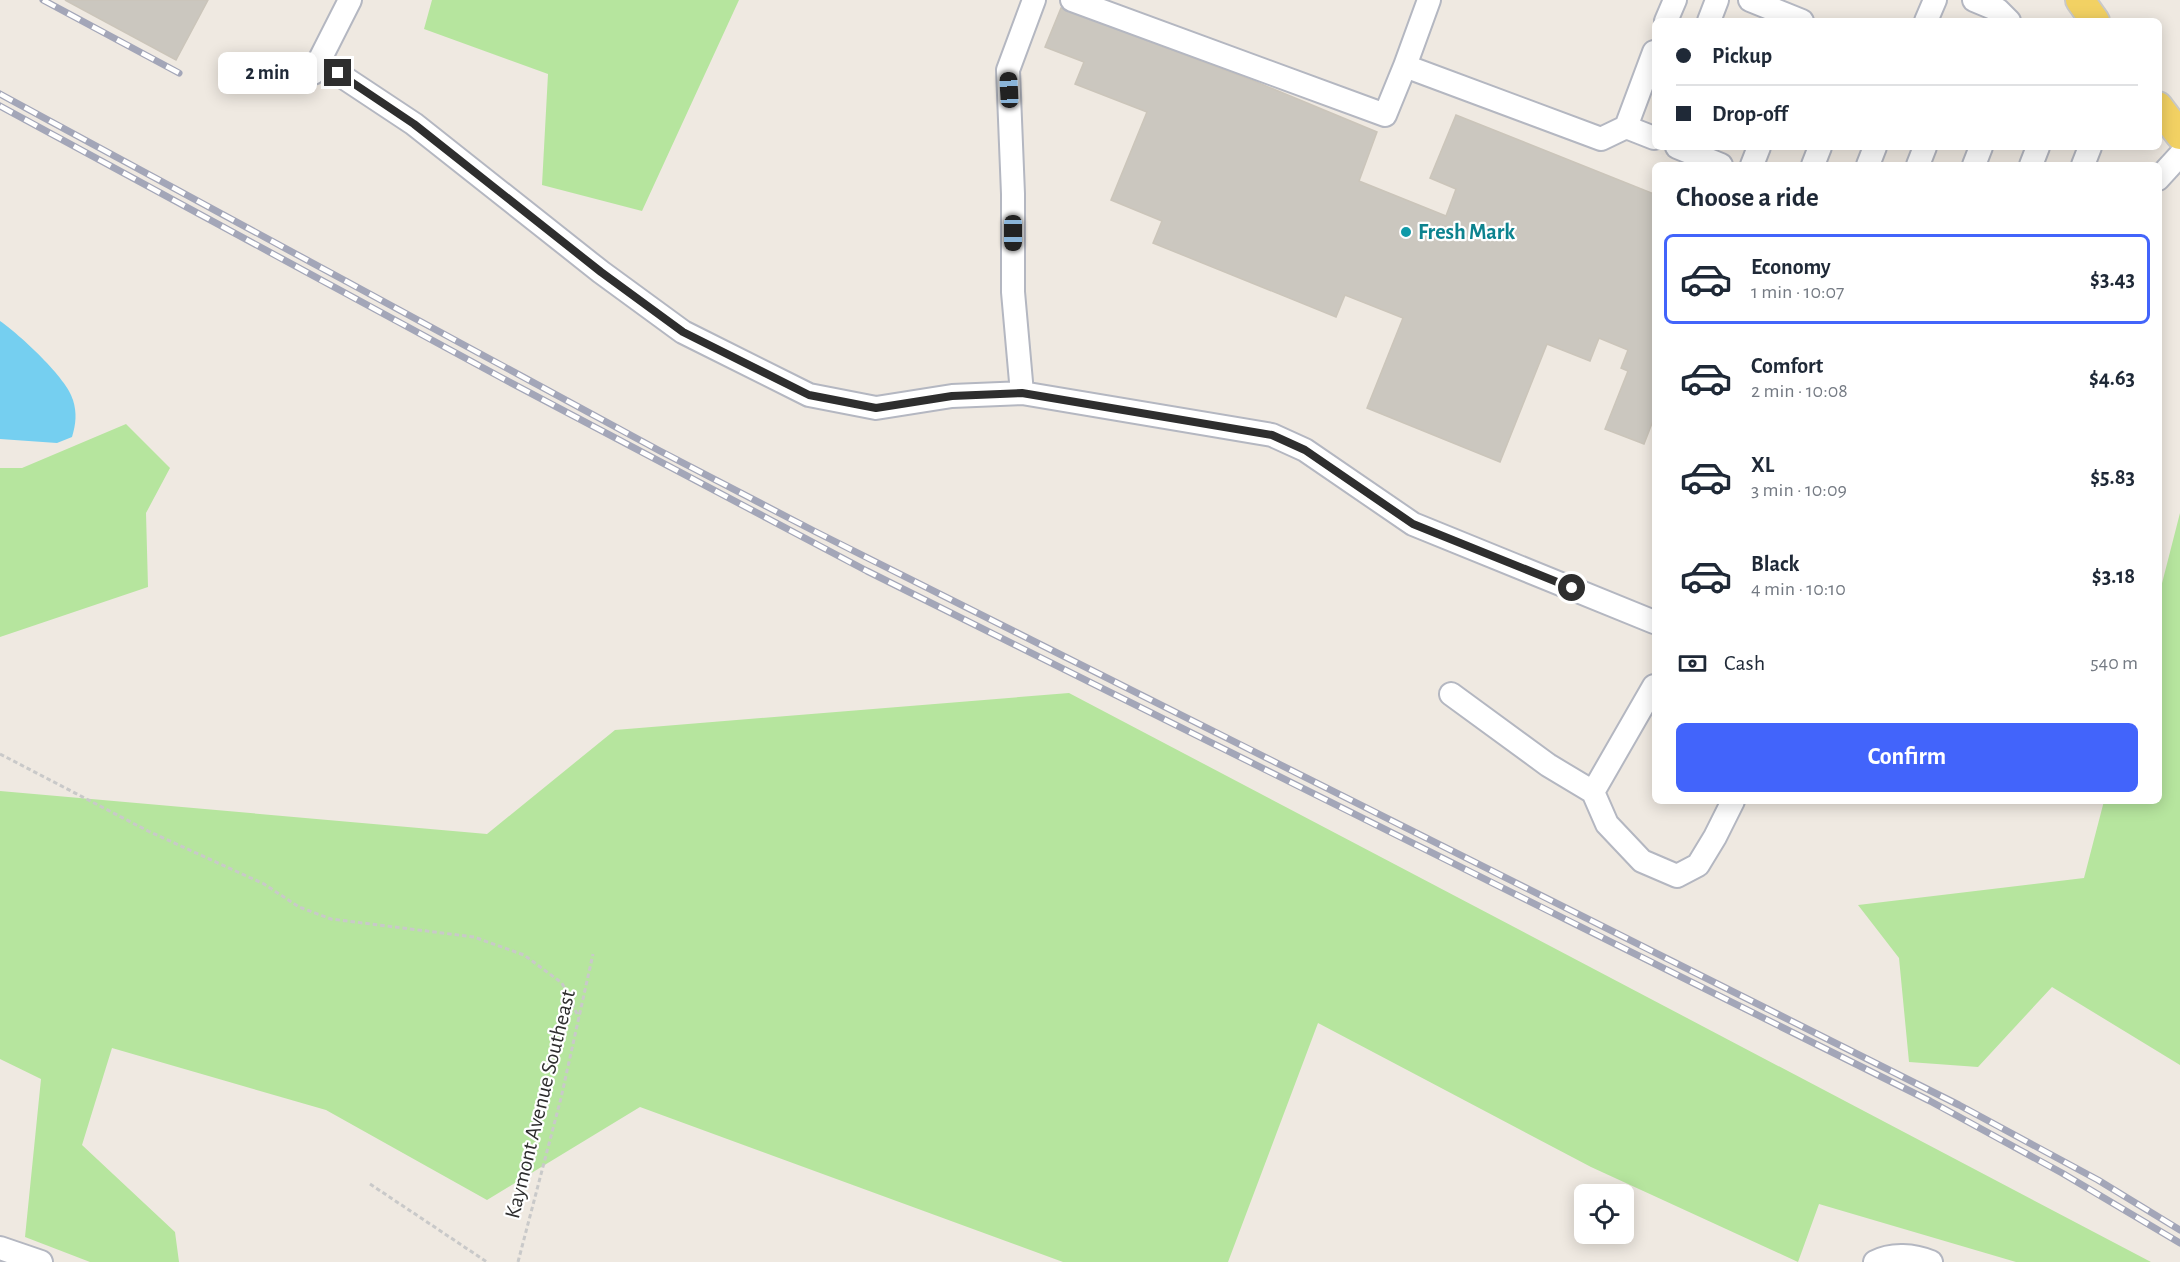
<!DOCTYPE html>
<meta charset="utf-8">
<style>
:root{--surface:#fff;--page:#f6f6f7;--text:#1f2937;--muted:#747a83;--line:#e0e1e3;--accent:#4264fb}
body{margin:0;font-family:"Alegreya Sans",sans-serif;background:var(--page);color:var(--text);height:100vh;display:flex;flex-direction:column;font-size:22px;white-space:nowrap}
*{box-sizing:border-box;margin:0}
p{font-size:20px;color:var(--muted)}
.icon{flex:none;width:33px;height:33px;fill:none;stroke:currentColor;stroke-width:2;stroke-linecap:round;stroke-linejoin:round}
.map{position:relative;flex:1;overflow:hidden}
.panel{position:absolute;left:1652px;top:162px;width:510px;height:642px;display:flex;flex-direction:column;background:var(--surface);border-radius:9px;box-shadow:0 3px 15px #0003}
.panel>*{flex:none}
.banner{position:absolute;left:1652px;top:18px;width:510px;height:132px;border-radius:9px;box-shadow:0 3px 15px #0003;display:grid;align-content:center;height:132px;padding:0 24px;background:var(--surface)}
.fabs{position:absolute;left:1574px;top:1184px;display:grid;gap:12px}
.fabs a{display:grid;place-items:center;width:60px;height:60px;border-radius:9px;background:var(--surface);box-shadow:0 3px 15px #0003;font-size:30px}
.end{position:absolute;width:27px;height:27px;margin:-14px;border:8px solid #2e2e2e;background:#fff;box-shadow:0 0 0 3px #fff}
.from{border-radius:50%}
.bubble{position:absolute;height:42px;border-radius:9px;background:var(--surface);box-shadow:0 3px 15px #0003;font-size:20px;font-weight:700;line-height:42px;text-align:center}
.car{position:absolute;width:18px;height:36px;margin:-18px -9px;border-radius:8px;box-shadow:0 0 4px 2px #0007;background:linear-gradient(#222 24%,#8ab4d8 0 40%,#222 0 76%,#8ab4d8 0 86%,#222 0)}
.banner b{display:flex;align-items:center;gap:21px;height:57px;font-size:22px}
.banner b+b{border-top:2px solid var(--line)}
.banner i{width:15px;height:15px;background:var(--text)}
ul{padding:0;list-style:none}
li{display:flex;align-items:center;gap:18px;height:90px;margin:0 12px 9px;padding:0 12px;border:3px solid transparent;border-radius:9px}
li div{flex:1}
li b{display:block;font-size:22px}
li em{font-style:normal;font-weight:700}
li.selected{border-color:var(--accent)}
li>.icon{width:54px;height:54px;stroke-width:1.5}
h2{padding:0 24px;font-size:27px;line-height:72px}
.pay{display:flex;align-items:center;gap:15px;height:66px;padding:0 24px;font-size:22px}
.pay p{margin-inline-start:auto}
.cta{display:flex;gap:12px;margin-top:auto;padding:12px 24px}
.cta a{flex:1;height:69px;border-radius:9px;background:var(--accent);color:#fff;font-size:24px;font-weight:700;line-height:69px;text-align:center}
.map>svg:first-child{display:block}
.green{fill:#b6e59e}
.water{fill:#75cff0}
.building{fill:#cbc7bf;stroke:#cbc5ba;stroke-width:1.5}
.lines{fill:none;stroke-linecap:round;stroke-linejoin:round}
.minor-casing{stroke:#b4b7c1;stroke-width:26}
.major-casing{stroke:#c9c9c9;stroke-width:32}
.path{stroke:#c9c9c9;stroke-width:3;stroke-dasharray:4.5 3;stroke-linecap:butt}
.minor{stroke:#fff;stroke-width:22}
.major{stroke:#f2d163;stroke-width:28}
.rail-casing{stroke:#a3a6b8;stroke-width:7}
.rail{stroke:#fff;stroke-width:4.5;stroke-dasharray:14;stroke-linecap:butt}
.route{stroke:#2e2e2e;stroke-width:8}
.culture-dot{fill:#0f9aa8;stroke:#fff;stroke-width:2}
.labels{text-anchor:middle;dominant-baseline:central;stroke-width:4.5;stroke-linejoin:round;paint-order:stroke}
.culture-label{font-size:22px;font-weight:bold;fill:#0d838f;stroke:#fff;text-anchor:start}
.street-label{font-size:22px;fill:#2e2e2e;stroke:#fff}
</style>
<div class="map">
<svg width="2180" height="1262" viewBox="0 0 2180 1262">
<rect width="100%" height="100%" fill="#efe9e1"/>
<!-- green -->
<path class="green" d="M432 0H739L642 211 542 185 548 74 424 29Z
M126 424 170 468 146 513 148 587 0 637V468H22Z
M2180 513V1065L2052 987 1978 1067 1909 1062 1899 958 1858 905 2084 878 2104 801H2158L2159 595Z
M1069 693 2151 1262H2016L1819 1204 1798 1262 1591 1167 1318 1023 1228 1262H1063L640 1107 487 1200 326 1110 112 1048 82 1145 175 1232 179 1262H90L25 1237 41 1079 0 1059V791L487 834 615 730Z"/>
<!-- water -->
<path class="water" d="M0 321C19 334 68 379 73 400 77 413 76 424 72 437L57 443 0 439Z"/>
<!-- building -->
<path class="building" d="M65 0H208L176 60Z
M1061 8 1254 81 1377 132 1359 181 1446 216 1456 189 1430 178 1456 115 1654 194V418L1644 444 1605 429 1628 371 1621 368 1628 350 1599 338 1590 361 1547 344 1500 462 1367 408 1403 318 1345 295 1336 317 1153 243 1162 221 1111 200 1147 112 1075 84 1084 62 1045 47Z"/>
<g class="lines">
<!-- minor casing -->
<g class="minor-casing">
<path id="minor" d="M1072 0 1385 115 1405 66 1601 139 1626 127 1654 52
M1750 0 1802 21
M1974 0 1998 10 2009 21
M1666 21 1675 0
M1709 21 1717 0
M1926 21 1935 0
M319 61 414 124 601 272 683 332 809 395 876 408 952 396 1022 393 1272 435 1305 450 1413 524 1654 622
M1405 66 1429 0
M313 73 350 0
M1626 127 1654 138
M1677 147 1721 165
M1752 165 1759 147
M1813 165 1820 147
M1868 165 1875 147
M1918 165 1925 147
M1974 165 1981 147
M2031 165 2038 147
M2083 165 2090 147
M2158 179 2180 155
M1022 393 1013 292V194L1008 70 1034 0
M1654 686 1593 792 1607 824 1642 861 1677 876 1698 865 1715 837 1733 801
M1451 694 1548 765 1593 792
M0 1248 41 1262
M1875 1262C1892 1253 1914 1255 1931 1262"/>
</g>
<!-- major casing -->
<g class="major-casing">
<path id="major" d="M2080 0 2095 21
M2158 106 2180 135"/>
</g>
<!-- path -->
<path class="path" d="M0 754 148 831 264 884 299 907 331 919 474 937 524 955 562 983 579 1018
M370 1184 487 1262
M518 1262 561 1098 593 954"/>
<!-- minor -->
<use href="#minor" class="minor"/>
<!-- major -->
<use href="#major" class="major"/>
<!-- rail casing -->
<g class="rail-casing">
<path id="rail" d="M43 0 179 73
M0 94 660 451 814 531 1959 1105 2098 1180 2180 1230
M0 106 502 378 867 571 1930 1101 2062 1173 2180 1243"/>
</g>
<!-- rail -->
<use href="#rail" class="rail"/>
</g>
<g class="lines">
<!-- route -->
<path class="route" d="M338 73 414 124 601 272 683 332 809 395 876 408 952 396 1022 393 1272 435 1305 450 1413 524 1572 588"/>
</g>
<!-- markers -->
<circle class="culture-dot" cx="1406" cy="232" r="6"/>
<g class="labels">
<!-- culture labels -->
<g class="culture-label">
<text x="1418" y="232">Fresh Mark</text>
</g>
<!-- street labels -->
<g class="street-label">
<text transform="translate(540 1104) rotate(-76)">Kaymont Avenue Southeast</text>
</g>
</g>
</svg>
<div class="fabs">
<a><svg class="icon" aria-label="locate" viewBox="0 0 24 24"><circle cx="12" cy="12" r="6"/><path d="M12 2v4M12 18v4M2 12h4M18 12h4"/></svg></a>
</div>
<i class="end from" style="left:1572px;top:588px"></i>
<i class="end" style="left:338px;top:73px"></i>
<div class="bubble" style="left:218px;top:52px;width:99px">2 min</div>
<i class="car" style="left:1009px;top:90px;rotate:357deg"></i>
<i class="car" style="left:1013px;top:233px;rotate:180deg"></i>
<div class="banner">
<b><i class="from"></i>Pickup</b>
<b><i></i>Drop-off</b>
</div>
<section class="panel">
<h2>Choose a ride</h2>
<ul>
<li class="selected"><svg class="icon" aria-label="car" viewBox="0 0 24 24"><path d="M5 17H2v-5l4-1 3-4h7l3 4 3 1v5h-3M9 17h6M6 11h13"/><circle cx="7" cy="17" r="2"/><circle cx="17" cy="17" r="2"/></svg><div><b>Economy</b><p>1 min · 10:07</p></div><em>$3.43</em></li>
<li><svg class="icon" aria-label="car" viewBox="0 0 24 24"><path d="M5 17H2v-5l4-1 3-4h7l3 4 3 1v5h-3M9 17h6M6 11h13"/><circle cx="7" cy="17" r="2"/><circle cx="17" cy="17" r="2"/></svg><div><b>Comfort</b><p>2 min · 10:08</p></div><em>$4.63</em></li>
<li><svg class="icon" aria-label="car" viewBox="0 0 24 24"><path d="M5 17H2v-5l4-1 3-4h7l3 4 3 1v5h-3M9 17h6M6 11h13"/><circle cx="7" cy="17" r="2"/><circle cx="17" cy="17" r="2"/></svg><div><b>XL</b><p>3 min · 10:09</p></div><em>$5.83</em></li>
<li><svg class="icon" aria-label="car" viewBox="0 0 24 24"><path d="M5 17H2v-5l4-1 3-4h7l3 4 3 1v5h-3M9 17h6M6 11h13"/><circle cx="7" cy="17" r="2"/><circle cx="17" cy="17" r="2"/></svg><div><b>Black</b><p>4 min · 10:10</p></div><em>$3.18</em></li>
</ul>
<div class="pay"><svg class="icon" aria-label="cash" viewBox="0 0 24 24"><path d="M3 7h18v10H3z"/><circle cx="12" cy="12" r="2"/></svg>Cash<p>540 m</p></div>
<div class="cta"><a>Confirm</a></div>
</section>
</div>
